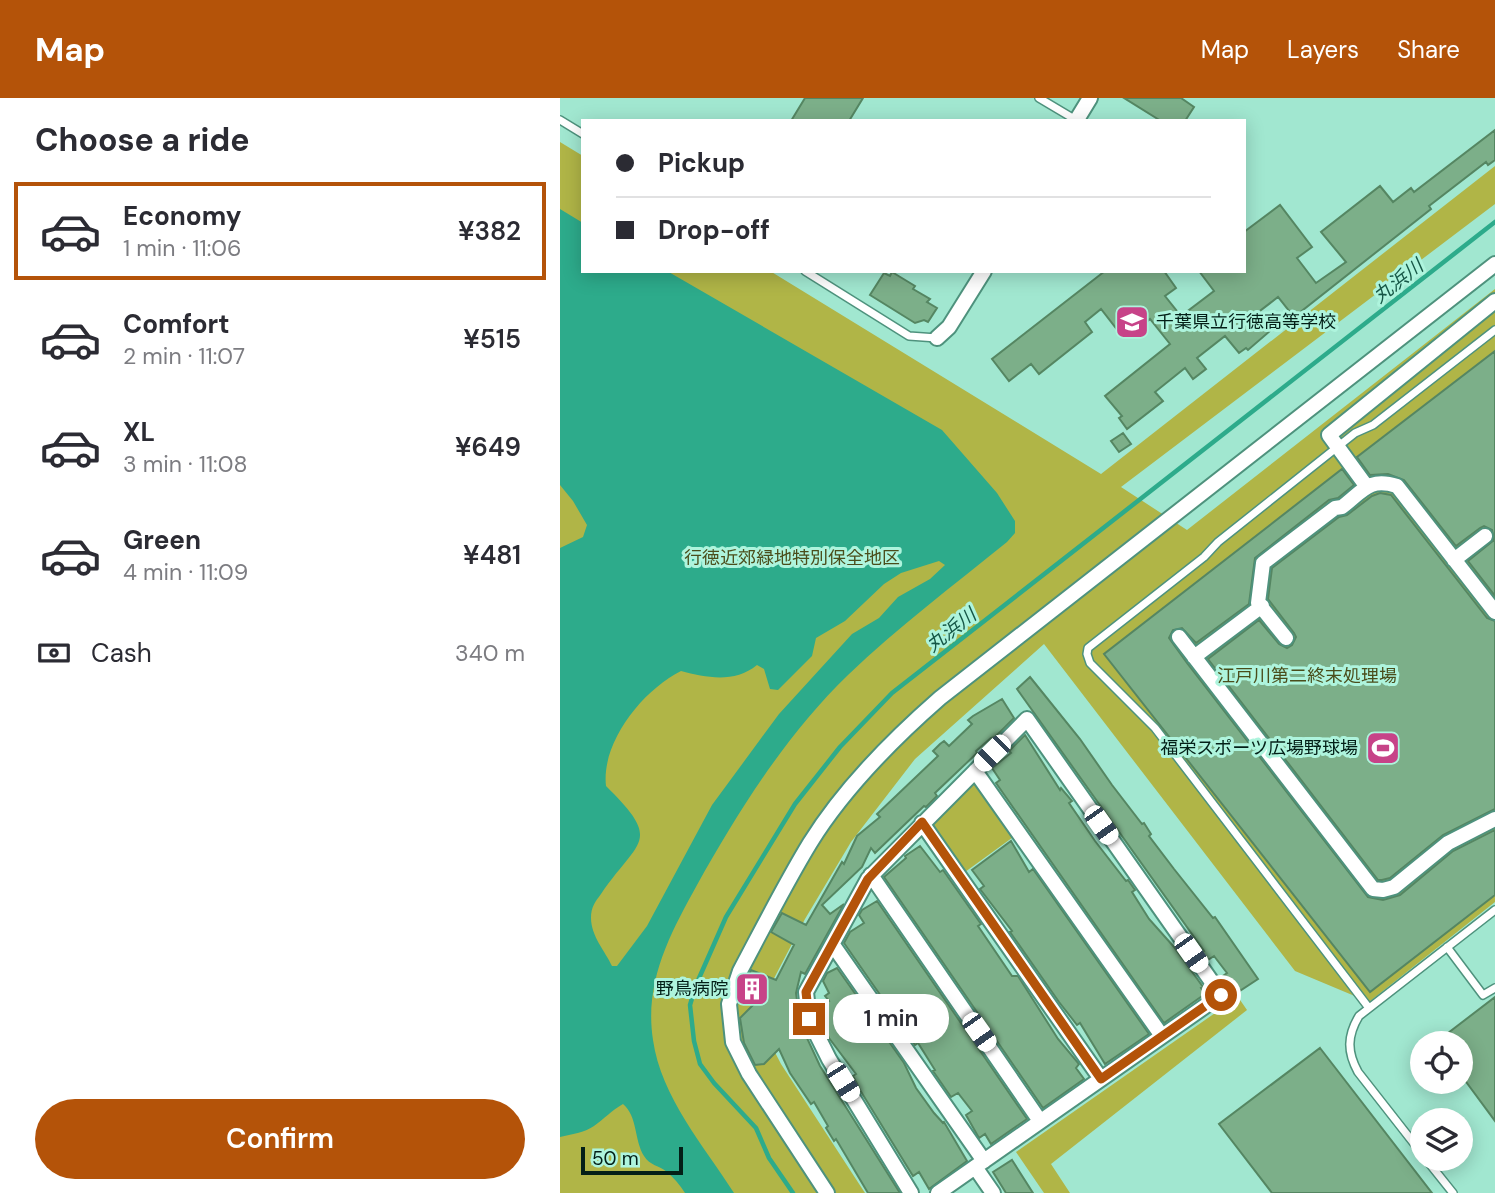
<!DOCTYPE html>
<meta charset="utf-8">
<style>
:root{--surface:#fff;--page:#f2f2f3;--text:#2b2b33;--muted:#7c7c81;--line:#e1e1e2;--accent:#b45309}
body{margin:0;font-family:"DM Sans","Noto Sans JP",sans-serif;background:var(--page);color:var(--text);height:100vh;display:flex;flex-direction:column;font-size:26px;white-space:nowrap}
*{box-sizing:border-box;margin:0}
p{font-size:23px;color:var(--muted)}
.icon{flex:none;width:38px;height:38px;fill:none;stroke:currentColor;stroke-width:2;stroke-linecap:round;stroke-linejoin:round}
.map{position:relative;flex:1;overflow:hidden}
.details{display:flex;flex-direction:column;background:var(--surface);width:560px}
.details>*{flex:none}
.guide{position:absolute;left:21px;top:21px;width:665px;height:154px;border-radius:0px;box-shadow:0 4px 18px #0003;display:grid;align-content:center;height:154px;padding:0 35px;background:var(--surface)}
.controls{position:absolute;left:850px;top:933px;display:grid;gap:14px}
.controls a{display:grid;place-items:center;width:63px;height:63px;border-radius:50%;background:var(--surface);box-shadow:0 4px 18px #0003;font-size:35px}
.scale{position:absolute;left:21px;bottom:18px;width:102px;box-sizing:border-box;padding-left:7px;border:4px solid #031f17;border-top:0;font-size:19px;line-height:24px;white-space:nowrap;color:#031f17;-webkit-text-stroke:5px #aef4dd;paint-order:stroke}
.end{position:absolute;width:32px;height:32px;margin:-16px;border:9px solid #b45309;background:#fff;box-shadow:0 0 0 4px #fff}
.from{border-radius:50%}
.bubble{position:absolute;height:49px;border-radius:24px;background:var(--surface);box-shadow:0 4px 18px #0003;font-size:23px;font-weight:600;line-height:49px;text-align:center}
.car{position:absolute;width:21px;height:42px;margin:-21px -10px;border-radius:9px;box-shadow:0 0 5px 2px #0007;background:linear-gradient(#fff 24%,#345 0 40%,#fff 0 76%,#345 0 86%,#fff 0)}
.guide b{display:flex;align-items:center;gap:24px;height:66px;font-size:26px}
.guide b+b{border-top:2px solid var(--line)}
.guide i{width:18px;height:18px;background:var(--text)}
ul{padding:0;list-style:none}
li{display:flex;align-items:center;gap:21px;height:98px;margin:0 14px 10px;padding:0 21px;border:4px solid transparent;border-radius:0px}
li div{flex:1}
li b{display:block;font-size:26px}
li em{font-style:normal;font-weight:600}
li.on{border-color:var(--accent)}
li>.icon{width:63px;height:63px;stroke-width:1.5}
h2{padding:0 35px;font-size:32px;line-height:84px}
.pay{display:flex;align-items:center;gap:18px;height:77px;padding:0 35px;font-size:26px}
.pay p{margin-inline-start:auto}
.primary-button{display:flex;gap:14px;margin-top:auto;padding:14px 35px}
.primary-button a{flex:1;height:80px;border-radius:42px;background:var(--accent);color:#fff;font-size:28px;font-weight:600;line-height:80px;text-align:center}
header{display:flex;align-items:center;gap:42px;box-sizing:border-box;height:98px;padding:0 35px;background:var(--accent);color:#fff}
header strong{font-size:33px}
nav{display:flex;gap:38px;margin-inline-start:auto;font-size:24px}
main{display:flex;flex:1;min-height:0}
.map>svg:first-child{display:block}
.green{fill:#b0b547}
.water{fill:#2dab8b;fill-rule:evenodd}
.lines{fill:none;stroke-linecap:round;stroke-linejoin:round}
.stream{stroke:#2dab8b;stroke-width:4.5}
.building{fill:#7caf89;stroke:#558662;stroke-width:2}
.lane-casing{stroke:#4e927d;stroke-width:10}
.street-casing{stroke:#4e927d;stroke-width:18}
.lane{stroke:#fff;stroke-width:7}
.street{stroke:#fff;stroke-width:14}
.route{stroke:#b45309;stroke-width:9}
.labels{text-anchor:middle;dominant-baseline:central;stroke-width:6;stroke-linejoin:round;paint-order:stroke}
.poi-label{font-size:18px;fill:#031f17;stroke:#aef4dd;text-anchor:end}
.park-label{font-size:18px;fill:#4a4d1b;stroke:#aef4dd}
.water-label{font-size:19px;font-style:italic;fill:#165746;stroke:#aef4dd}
</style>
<header>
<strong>Map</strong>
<nav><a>Map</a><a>Layers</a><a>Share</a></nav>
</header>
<main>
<section class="details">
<h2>Choose a ride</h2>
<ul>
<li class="on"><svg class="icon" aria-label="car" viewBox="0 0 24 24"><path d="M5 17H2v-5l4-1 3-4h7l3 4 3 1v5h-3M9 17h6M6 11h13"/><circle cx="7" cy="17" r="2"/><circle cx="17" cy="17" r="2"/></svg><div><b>Economy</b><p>1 min · 11:06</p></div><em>¥382</em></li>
<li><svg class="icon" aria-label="car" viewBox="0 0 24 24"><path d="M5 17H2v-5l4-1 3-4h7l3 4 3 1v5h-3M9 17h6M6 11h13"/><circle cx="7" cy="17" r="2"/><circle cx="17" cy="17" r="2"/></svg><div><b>Comfort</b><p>2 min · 11:07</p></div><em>¥515</em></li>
<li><svg class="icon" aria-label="car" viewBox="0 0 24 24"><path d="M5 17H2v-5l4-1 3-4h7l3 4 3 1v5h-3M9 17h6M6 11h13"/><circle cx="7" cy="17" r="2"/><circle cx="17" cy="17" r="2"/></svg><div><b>XL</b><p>3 min · 11:08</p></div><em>¥649</em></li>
<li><svg class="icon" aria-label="car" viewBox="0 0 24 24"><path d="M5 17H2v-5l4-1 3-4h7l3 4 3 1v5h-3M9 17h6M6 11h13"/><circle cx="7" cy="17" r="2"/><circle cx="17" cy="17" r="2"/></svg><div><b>Green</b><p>4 min · 11:09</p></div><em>¥481</em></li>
</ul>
<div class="pay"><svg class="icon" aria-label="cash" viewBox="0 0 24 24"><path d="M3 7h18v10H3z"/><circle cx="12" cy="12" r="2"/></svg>Cash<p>340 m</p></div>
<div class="primary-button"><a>Confirm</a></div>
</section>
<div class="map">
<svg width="935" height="1095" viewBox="0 0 935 1095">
<rect width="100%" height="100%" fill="#a1e7d0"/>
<!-- green -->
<path class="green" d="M0 44 23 58V173H210L541 376 935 68V106L561 389 627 432 935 191V804L809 904 735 873 484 546 355 661 291 744 245 821 210 888 204 933 221 966 305 1095H0Z
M408 686H418L456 737 405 774 373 728V721Z
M678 899 687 912 491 1066 510 1095H484L456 1054Z"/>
<!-- water -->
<path class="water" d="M0 111 23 125V173H107L382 332 437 395 455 423V435L447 444C394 487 338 529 288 577 226 637 179 712 137 787 110 836 84 884 93 942 101 999 144 1048 174 1095H125C120 1087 114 1080 107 1074 99 1067 90 1068 84 1058 74 1042 78 1019 63 1006 52 1012 44 1021 34 1028 24 1035 12 1036 0 1039V450L23 439 27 427 13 403 0 387ZM379 463 385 467 370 481 338 499 319 520 292 536 219 616 152 707 87 828 57 868H52C45 853 31 838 31 820 31 809 35 804 41 796 78 741 104 745 46 688 41 644 83 592 121 573 147 580 175 585 197 567L204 571 210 591 218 592 252 558 256 540 285 523 324 486 341 475Z"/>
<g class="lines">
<!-- stream -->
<path class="stream" d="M233 1095 209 1060 196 1030 154 985 140 966 134 943 130 907 136 887 166 819 235 706 280 649 332 595 935 124"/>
</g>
<!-- building -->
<path class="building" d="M245 0H303L289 23H231Z
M564 0H621L634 9 625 23H601Z
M935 32V62L928 67 926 64 869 108 871 111 734 219 718 199 696 216 710 233 688 252 686 250 679 255 665 238 637 260 646 271 633 281 625 270 595 294 603 303 567 331 559 320 562 318 545 298 610 246 590 221 578 231 572 224 559 234 541 211 525 224 532 234 479 276 471 266 449 283 432 261 545 173H604L616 190 605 198 621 218 654 193 639 173H684V134L720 107 752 149 737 160 756 185 786 164 761 134 820 88 833 104 851 90 854 94Z
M332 174 355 188 353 191 370 201 367 204 377 210 368 224 364 222 355 225 310 197 324 175 330 178Z
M935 253V498L908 463 934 442 932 432 924 428 920 430 896 448 844 382 828 376 810 377 797 359Z
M563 335 571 346 559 354 551 343Z
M782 371 794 387 778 400 769 402 695 460 689 506 636 545 622 530 613 532 609 540 627 565 808 799 823 802 840 797 893 753 935 732V797L810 894 544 556Z
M820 395 831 397 927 520 935 523V711L883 737 830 780 822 782H818L648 561 699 522 719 546 727 550 732 547 736 539 734 535 708 501 712 470 779 419 787 417 812 398Z
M470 579 520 641 552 687 582 726 584 725 591 736 589 738 614 771 653 820 655 819 698 881 675 896 663 878 667 875 654 858 648 862 642 854 644 853 457 591Z
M442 601 454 620 435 639 431 640 416 653 417 655 375 695 377 698 366 709 364 708 315 755 311 750 302 769 262 807 270 816 284 806 245 876 241 874 236 895 240 925 260 968 340 1095H308L276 1041 274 1043 266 1030 268 1028 254 1004 251 1006 230 975 219 951 204 966 195 967 184 945 180 920 194 906 181 900 191 872 216 882 234 847 211 834 222 815 246 827 282 764 284 766 297 738 320 719 317 716 378 658 373 653 380 646 384 643 389 648 412 626 408 622 413 618Z
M465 637 500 692 501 690 512 703 509 705 535 743 566 783 568 782 575 792 572 794 589 821 614 849 643 889 641 890 645 896 604 925 436 685 440 682 432 670 451 655 449 653Z
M451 743 469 774 473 771 589 936 545 966 520 925 517 927 499 904 450 834 452 833 420 791 424 788 412 772Z
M360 748 380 774 383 772 421 826 418 828 452 878H458L498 941 519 966 516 970 524 981 483 1010 324 779 346 760 345 758Z
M317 803 467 1021 431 1046 425 1036 419 1040 406 1017 412 1013 398 995 391 999 373 973 375 972 358 945 355 947 284 845 290 834 304 825 299 817 302 812Z
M277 870 344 965 356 990 374 1015 383 1025 384 1024 407 1063 369 1091 359 1074 353 1078 300 992 293 978 296 976 269 940 258 918 257 910 269 903 265 898 269 895 263 883 267 875Z
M935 899V1023L901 977V945H875Z
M760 950 872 1095H712L659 1026Z
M452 1062 473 1095H446L433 1074Z"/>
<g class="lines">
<!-- lane casing -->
<g class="lane-casing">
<path id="lane" d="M479 0 516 22
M0 22 23 36
M245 173 349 238 377 240
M887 849 923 897 935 890
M809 910 595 630 530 565 527 556 528 550 644 459 658 444 795 335 813 327 935 232
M863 1057 798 974C787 954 787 938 799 918L935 812
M865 1060 893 1095"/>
</g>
<!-- street casing -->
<g class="street-casing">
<path id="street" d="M516 23 530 0
M377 240 389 229 424 173
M807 389 769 337 935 203
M894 462 925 438
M619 539 813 791 823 792 834 789 888 745 935 721
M726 540 698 505 703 465 775 410 782 409C803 393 809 379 837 388L935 514
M634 559 702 508
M415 673 602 938
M362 725 541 981
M311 777 480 1023
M273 847 424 1063
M415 1069 433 1095
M267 1095 189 976 173 944 169 906 180 873C203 830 225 786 250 745 284 690 332 642 380 600L935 166
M351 1095 269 961 249 921 246 894 308 781 467 621 661 897 378 1095"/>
</g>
<!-- lane -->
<use href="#lane" class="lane"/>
<!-- street -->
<use href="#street" class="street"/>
</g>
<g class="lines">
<!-- route -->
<path class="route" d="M249 921 246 894 308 781 362 724 541 981 661 897"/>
</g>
<!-- icons -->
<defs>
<g id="school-square" transform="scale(1.75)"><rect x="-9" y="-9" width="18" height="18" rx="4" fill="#c74388" stroke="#aef4dd"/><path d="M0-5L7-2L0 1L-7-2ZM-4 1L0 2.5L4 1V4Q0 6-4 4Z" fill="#fff"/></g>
<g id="stadium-square" transform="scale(1.75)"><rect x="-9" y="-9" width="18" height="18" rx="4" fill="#c74388" stroke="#aef4dd"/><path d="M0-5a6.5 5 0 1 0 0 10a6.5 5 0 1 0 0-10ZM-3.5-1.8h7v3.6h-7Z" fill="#fff"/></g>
<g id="building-square" transform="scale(1.75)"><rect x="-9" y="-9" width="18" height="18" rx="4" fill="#c74388" stroke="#aef4dd"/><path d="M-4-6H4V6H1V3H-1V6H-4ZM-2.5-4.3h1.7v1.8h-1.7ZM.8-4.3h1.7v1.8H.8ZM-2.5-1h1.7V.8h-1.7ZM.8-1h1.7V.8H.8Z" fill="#fff"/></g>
</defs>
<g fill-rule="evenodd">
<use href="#school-square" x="572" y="224"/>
<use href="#stadium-square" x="823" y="650"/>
<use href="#building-square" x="192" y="891"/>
</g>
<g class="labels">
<!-- poi labels -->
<g class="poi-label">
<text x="596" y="224" text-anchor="start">千葉県立行徳高等学校</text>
<text x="798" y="650">福栄スポーツ広場野球場</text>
<text x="168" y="891">野鳥病院</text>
</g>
<!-- park labels -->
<g class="park-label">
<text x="232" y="460">行徳近郊緑地特別保全地区</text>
<text x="747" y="578">江戸川第二終末処理場</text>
</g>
<!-- water labels -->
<g class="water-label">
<text transform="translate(838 183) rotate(-38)">丸浜川</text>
<text transform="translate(391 532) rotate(-38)">丸浜川</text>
</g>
</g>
</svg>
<div class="controls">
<a><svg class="icon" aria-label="locate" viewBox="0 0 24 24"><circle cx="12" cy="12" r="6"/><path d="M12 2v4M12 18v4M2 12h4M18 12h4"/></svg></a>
<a><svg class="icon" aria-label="layers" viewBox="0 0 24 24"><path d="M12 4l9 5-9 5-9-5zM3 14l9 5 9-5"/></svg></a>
</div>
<div class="scale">50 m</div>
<i class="end from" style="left:661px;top:897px"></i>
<i class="end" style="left:249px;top:921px"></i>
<div class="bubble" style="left:273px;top:896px;width:116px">1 min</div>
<i class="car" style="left:432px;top:655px;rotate:225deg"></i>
<i class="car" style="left:541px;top:727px;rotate:145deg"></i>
<i class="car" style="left:631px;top:855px;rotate:145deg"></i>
<i class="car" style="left:419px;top:934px;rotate:145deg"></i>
<i class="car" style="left:283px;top:984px;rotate:148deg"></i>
<div class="guide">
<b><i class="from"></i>Pickup</b>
<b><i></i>Drop-off</b>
</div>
</div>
</main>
